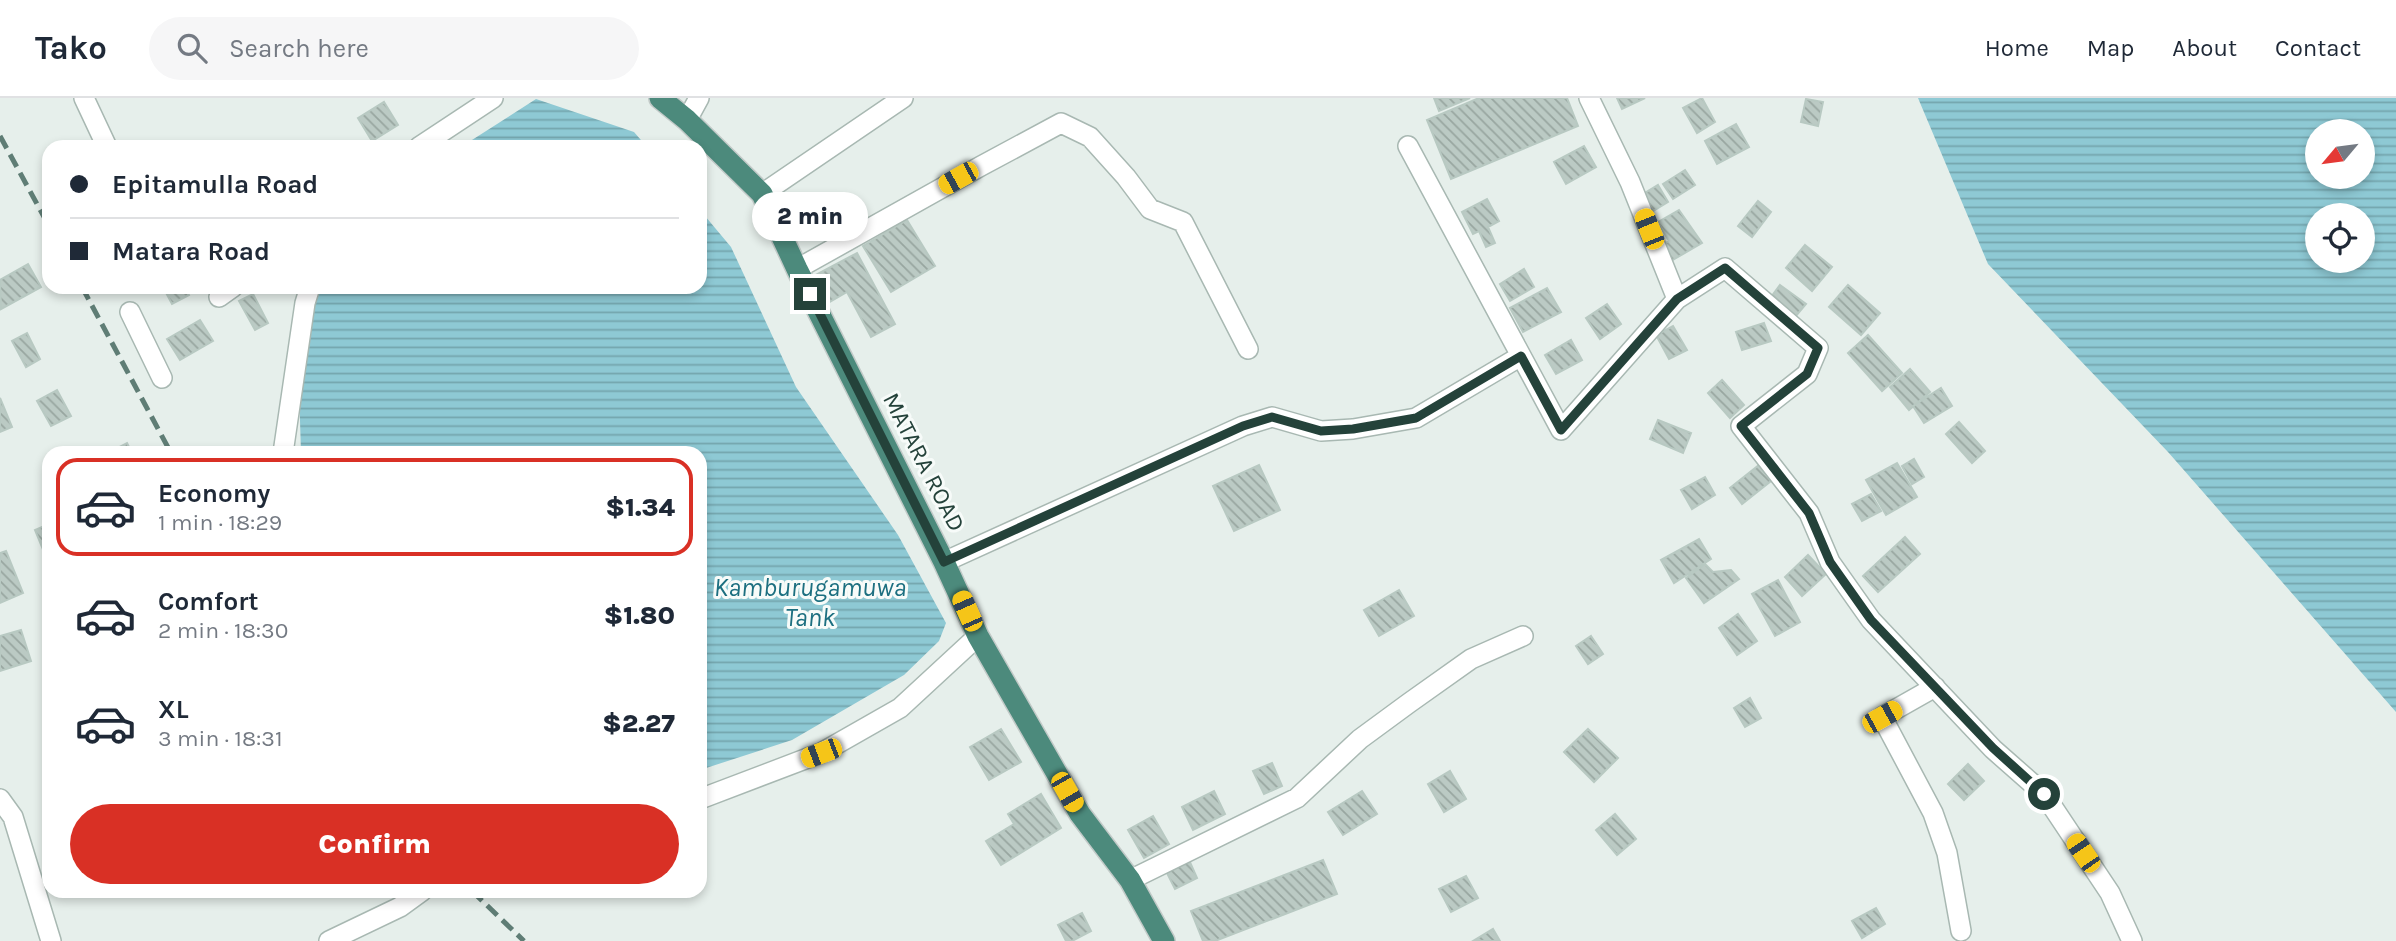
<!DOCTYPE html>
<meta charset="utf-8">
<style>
:root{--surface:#fff;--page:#f6f6f7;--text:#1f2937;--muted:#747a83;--line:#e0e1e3;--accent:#d93025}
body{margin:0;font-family:Karla,sans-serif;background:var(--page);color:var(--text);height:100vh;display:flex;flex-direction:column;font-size:26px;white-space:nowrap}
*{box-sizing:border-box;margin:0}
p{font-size:23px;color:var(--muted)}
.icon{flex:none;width:38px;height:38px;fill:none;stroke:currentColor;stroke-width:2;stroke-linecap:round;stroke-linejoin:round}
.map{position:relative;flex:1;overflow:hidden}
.panel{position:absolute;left:42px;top:348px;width:665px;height:452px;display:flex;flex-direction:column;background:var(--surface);border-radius:21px;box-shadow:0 4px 10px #0003}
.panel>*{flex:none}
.top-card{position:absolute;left:42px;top:42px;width:665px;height:154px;border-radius:21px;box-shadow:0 4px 10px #0003;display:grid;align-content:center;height:154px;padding:0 28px;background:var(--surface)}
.needle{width:46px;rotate:241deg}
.buttons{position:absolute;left:2305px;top:21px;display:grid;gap:14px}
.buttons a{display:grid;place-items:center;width:70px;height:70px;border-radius:50%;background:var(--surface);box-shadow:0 4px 10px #0003;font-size:35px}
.end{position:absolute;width:32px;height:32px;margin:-16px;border:9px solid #24423a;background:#fff;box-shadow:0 0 0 4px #fff}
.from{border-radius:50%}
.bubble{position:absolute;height:49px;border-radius:24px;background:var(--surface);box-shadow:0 4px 10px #0003;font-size:23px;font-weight:800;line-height:49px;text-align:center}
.car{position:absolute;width:21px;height:42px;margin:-21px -10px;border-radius:9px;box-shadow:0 0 5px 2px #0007;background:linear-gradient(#f5c518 24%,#345 0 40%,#f5c518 0 76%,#345 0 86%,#f5c518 0)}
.top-card b{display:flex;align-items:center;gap:24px;height:66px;font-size:26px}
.top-card b+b{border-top:2px solid var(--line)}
.top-card i{width:18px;height:18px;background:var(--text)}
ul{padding:12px 0 0;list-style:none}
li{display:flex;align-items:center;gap:21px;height:98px;margin:0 14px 10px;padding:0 14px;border:4px solid transparent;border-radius:21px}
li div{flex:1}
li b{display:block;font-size:26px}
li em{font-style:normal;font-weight:800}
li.selected{border-color:var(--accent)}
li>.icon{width:63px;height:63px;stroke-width:1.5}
.action{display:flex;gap:14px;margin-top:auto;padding:14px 28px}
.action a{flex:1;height:80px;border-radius:42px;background:var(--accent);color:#fff;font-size:28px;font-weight:800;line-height:80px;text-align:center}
header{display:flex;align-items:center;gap:42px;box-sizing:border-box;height:98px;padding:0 35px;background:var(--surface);border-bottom:2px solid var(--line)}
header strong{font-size:33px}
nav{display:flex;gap:38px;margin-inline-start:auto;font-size:24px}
.search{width:490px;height:63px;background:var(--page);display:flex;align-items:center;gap:18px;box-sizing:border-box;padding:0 24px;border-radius:38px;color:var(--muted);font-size:26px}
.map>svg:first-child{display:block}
.water{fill:url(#water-rules);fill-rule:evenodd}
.building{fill:url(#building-back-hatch);stroke:#b8c9c2;stroke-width:2}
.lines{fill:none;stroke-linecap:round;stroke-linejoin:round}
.minor-casing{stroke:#a8b8b2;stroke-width:22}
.trunk-casing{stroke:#c2cac8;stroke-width:24}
.minor{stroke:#fff;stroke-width:19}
.trunk{stroke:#4c8a7c;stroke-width:21}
.rail{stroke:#5f7d75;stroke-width:5;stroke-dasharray:14 7;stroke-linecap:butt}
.route{stroke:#24423a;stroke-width:9}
.labels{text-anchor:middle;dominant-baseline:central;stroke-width:6;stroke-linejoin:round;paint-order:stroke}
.street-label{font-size:24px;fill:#24423a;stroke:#f7fbf9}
.water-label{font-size:26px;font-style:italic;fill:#1c6f80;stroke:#f7fbf9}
</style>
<header>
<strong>Tako</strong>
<div class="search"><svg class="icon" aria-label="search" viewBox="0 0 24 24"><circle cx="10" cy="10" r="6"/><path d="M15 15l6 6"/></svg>Search here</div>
<nav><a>Home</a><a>Map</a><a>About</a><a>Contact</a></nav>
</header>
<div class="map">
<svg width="2396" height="843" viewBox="0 0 2396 843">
<defs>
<pattern id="water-rules" width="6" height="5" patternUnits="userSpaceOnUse" patternTransform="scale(1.75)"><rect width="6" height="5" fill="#8ec9d4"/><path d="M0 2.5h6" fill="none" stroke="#74a5ad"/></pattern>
<pattern id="building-back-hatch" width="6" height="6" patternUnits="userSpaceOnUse" patternTransform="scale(1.75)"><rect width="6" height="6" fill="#bbcac4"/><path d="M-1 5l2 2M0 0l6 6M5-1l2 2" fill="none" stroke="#98a6a0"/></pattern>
</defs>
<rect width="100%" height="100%" fill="#e6efeb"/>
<!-- water -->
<path class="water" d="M1918 0H2396V614L2168 354 1988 166ZM2362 33V79H2317V33ZM2317 117H2362V163H2317Z
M536 1 634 34 647 49H461Z
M700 112 731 149 796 289 898 437 946 525 939 543 904 577 792 642 700 672V355H301L298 258 320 189H700Z"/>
<!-- building -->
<path class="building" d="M1434 0H1470L1439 13Z
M1479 0H1567L1578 28 1451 81 1427 22Z
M1617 0H1645L1622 11Z
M1702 0 1715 24 1697 35 1683 10Z
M1806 1 1823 4 1818 28 1801 24Z
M384 4 398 27 372 43 358 20Z
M1736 26 1749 49 1717 66 1705 43Z
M1584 48 1596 69 1566 86 1554 64Z
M1685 72 1695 87 1673 101 1663 86Z
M1658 87 1668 104 1653 113 1643 96Z
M1487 101 1499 123 1488 129 1495 145 1486 149 1479 133 1473 136 1462 114Z
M1758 103 1771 114 1752 139 1738 128Z
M1679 112 1702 145 1671 163 1662 147 1669 143 1658 124Z
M907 122 935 168 891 194 863 148Z
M1805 147 1832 169 1812 193 1786 170Z
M857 155 895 226 871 239 847 194 826 206 812 179Z
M28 166 41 189 1 211 0 182Z
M1524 171 1534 189 1510 203 1500 186Z
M1780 187 1806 206 1796 218 1771 199Z
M1848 187 1880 215 1861 237 1829 209Z
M163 189H185L189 197 172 206Z
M1547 190 1561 214 1523 234 1510 210Z
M253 196 268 225 255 232 239 203Z
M1607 206 1621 226 1600 241 1586 220Z
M200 222 213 243 180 262 167 241Z
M1764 225 1771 243 1742 252 1736 234Z
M1673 228 1687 252 1669 261 1656 237Z
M27 235 40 261 26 269 12 243Z
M1868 237 1902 275 1882 293 1848 255Z
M1571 242 1582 262 1556 276 1545 257Z
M1910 271 1930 294 1909 312 1890 289Z
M1722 282 1744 307 1730 320 1708 295Z
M1941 290 1952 308 1924 325 1913 308Z
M57 292 71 318 51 328 37 303Z
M0 300 12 329 0 334Z
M1658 322 1691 335 1683 355 1650 341Z
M1959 324 1985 353 1972 365 1946 336Z
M127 345 132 355H108Z
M1914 361 1924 379 1912 386 1902 368Z
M1897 365 1917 399 1886 417 1866 382Z
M1259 367 1280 412 1234 433 1213 388Z
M1759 367 1771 383 1742 406 1730 390Z
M1705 379 1715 397 1692 411 1681 392Z
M1871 396 1881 413 1862 423 1852 406Z
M49 426V466L35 432Z
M1905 439 1920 456 1878 494 1863 478Z
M1699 441 1711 461 1674 485 1661 462Z
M6 453 23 495 0 505V455Z
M1808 457 1826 476 1802 498 1785 479Z
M1705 466 1713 474 1731 472 1739 481 1704 505 1686 480Z
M1778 482 1800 524 1775 538 1752 496Z
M1399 492 1414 518 1379 538 1364 512Z
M1738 516 1757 543 1737 557 1719 530Z
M21 532 31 563 0 573V538Z
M1591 538 1603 556 1588 566 1576 548Z
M1750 600 1761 620 1745 629 1734 610Z
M1001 631 1021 664 989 682 970 649Z
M1588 631 1618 660 1594 684 1564 654Z
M1272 665 1282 688 1264 696 1253 673Z
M1968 666 1984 683 1964 702 1948 686Z
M1450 673 1466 701 1444 714 1428 686Z
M1214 693 1225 716 1193 732 1182 709Z
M1362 693 1377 716 1343 737 1328 714Z
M1041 696 1061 730 1001 767 986 743 1014 726 1008 716Z
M1615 716 1636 741 1617 757 1596 732Z
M1153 718 1169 746 1144 760 1128 732Z
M1189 762 1197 780 1175 791 1166 773Z
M1323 762 1337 796 1215 843H1203L1191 813Z
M1466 778 1478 800 1451 814 1439 791Z
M1876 810 1885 826 1862 840 1852 823Z
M1082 815 1091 833 1072 843H1066L1058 827Z
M1493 831 1500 843H1473Z"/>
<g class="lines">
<!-- minor casing -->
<g class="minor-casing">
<path id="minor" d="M84 0 107 49
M1589 0 1630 84 1677 201 1725 170 1818 250 1807 276 1741 328 1809 415 1830 464 1871 522 1993 651 2044 696 2110 795 2132 843
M687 22 699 0
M1408 48 1561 332 1677 201
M419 49 493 0
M762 96 903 0
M797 171 981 68 1061 25 1090 39 1126 79 1150 111 1183 124 1248 251
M219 199 233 189
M130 214 162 280
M283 355 305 205 310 189
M944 464 1243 328 1272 319 1321 333 1353 331 1416 320 1521 258
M1935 589 1882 619 1933 715 1947 755 1961 833
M0 701 13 719 51 843
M700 701 821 655 900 610 978 538
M1130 782 1297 700 1360 641 1409 605 1471 561 1523 538
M329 843 400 809 422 793"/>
</g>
<!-- trunk casing -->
<g class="trunk-casing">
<path id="trunk" d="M660 0 687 22 762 96 797 171 944 464 978 538 1080 716 1130 782 1164 843"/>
</g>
<!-- minor -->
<use href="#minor" class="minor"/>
<!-- trunk -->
<use href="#trunk" class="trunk"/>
<!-- rail -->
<path class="rail" d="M0 38 49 128
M82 189 171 355
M472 793 524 843"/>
</g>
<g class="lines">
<!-- route -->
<path class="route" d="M810 196 944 464 1243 328 1272 319 1321 333 1353 331 1416 320 1521 258 1561 332 1677 201 1725 170 1818 250 1807 276 1741 328 1809 415 1830 464 1871 522 1993 650 2044 696"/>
</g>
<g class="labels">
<!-- street labels -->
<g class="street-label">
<text transform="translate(924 364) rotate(63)">MATARA ROAD</text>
</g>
<!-- water labels -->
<g class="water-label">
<text x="810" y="489">Kamburugamuwa<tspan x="810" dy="30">Tank</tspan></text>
</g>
</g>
</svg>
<div class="buttons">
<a><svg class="needle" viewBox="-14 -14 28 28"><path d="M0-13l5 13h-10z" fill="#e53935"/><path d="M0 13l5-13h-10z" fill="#747a83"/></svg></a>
<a><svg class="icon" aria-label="locate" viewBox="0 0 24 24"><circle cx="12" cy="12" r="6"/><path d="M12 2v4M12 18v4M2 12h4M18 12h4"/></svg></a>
</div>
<i class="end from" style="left:2044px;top:696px"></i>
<i class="end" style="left:810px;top:196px"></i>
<div class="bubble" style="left:752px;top:94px;width:116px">2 min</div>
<i class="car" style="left:958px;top:80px;rotate:241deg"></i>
<i class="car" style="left:1649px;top:131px;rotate:338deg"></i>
<i class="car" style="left:967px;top:513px;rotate:336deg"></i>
<i class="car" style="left:1882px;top:619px;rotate:61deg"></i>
<i class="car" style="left:821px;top:655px;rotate:249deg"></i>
<i class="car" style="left:1067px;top:694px;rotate:150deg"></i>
<i class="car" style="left:2083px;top:755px;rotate:326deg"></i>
<div class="top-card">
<b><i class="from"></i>Epitamulla Road</b>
<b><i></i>Matara Road</b>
</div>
<section class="panel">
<ul>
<li class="selected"><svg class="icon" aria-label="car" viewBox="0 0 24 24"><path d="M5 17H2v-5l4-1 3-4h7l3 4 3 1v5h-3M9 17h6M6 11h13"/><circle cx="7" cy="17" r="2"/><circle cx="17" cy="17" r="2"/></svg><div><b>Economy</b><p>1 min · 18:29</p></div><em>$1.34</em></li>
<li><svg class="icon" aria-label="car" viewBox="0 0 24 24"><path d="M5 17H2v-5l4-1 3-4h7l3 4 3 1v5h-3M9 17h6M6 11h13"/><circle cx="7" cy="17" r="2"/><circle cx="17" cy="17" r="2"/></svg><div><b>Comfort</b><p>2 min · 18:30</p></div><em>$1.80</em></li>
<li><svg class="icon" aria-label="car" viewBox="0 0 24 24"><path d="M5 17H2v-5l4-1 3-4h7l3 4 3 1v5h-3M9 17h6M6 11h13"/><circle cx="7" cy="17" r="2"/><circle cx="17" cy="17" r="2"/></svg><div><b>XL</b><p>3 min · 18:31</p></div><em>$2.27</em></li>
</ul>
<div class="action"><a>Confirm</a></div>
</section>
</div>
